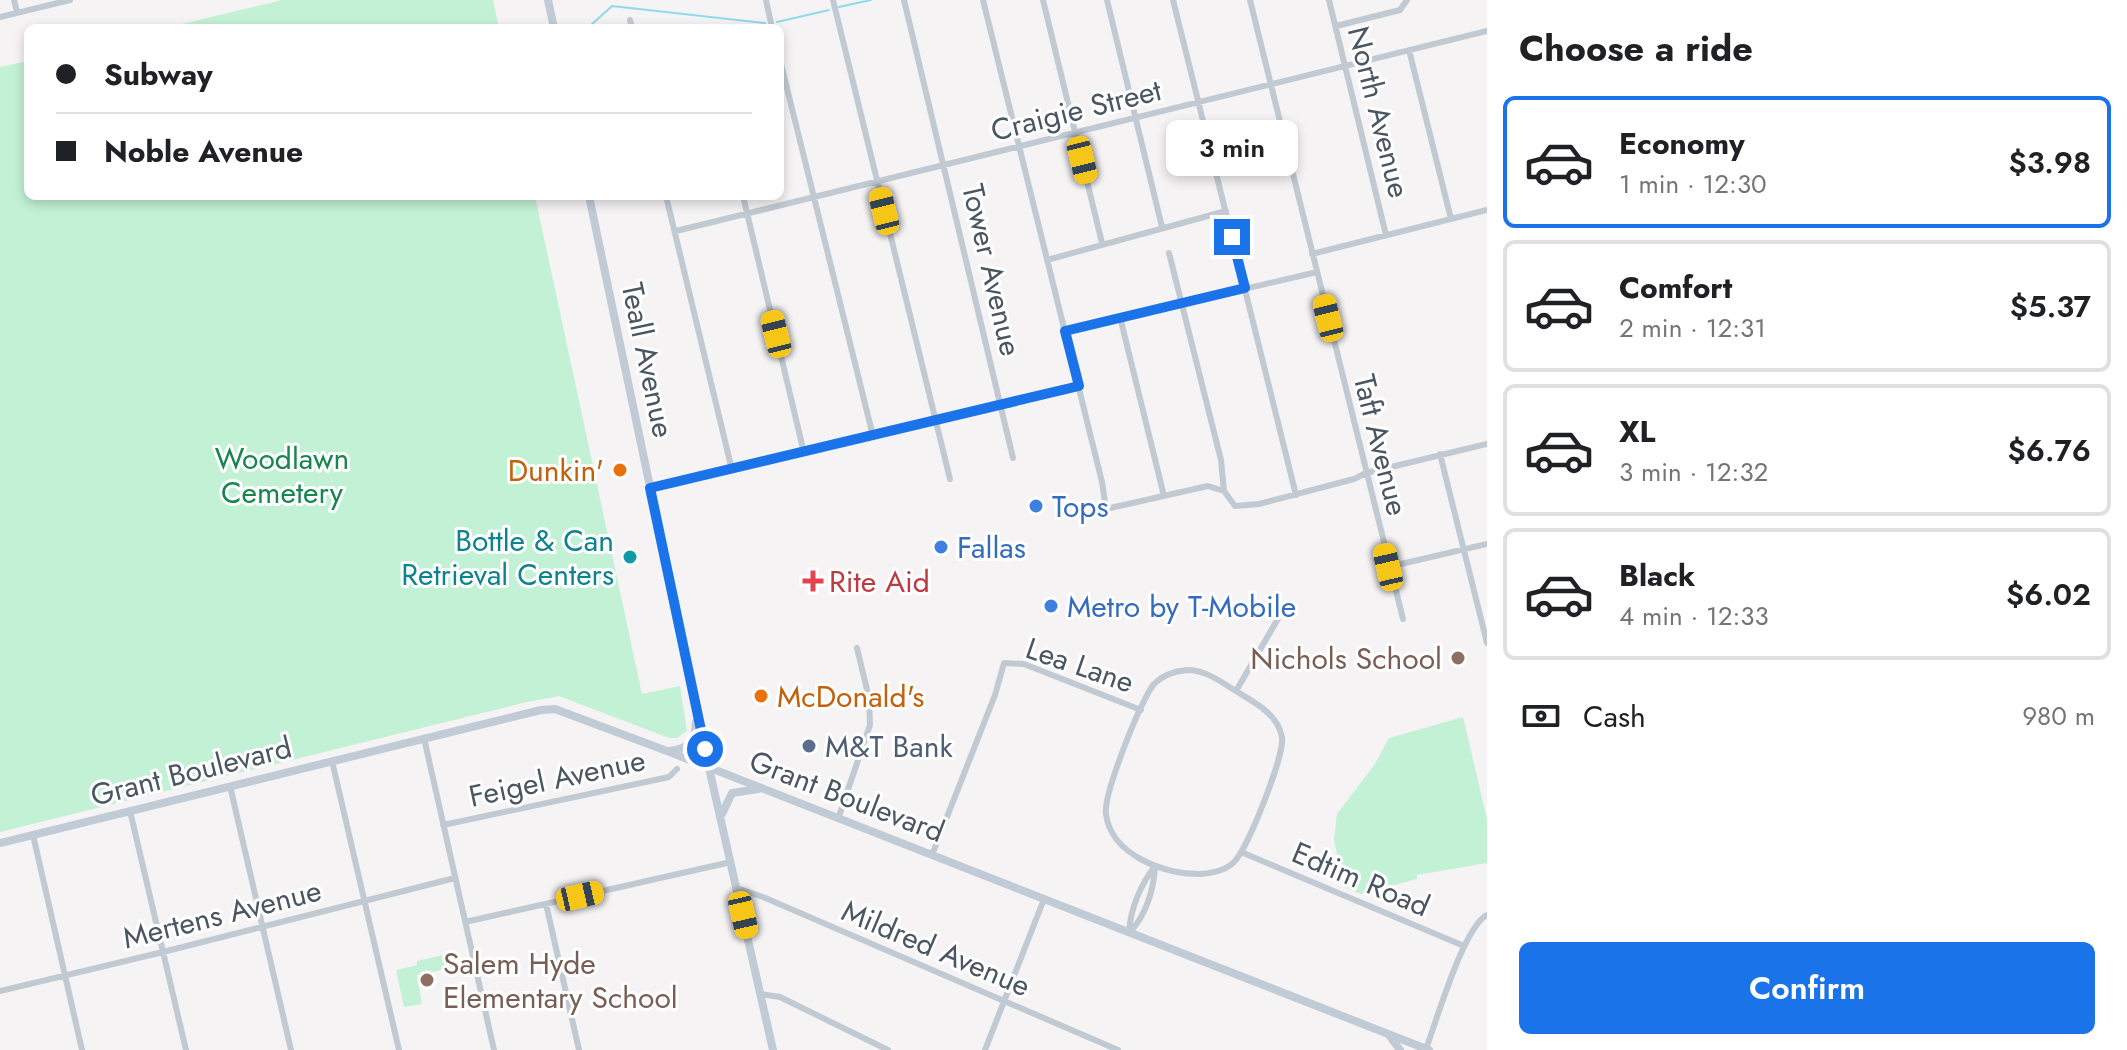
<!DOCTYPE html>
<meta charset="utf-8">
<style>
:root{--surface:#fff;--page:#f6f6f6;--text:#202124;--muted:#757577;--line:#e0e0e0;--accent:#1a73e8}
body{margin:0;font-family:Jost,sans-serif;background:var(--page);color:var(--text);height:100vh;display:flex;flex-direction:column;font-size:30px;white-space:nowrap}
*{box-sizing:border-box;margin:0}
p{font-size:26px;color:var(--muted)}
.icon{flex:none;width:44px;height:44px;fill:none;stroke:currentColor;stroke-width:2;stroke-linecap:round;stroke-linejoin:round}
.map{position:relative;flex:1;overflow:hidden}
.details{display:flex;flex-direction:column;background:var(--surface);width:640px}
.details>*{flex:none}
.top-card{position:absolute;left:24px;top:24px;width:760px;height:176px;border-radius:12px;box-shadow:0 4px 12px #0003;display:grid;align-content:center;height:176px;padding:0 32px;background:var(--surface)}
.end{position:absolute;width:36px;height:36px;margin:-18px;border:10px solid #1a73e8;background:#fff;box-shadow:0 0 0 4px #fff}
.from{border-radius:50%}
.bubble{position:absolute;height:56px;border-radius:12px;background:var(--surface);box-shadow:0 4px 12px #0003;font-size:26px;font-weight:600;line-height:56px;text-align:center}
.car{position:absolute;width:24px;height:48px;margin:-24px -12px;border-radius:10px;box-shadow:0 0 6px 2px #0007;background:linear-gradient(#f5c518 24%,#345 0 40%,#f5c518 0 76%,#345 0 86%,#f5c518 0)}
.top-card b{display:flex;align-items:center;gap:28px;height:76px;font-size:30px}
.top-card b+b{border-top:2px solid var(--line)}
.top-card i{width:20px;height:20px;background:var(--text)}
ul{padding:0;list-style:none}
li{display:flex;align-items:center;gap:24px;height:132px;margin:0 16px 12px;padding:0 16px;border:4px solid var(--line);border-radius:12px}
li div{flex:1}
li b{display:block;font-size:30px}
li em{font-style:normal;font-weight:600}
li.current{border-color:var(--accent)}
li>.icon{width:72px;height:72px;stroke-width:1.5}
h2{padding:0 32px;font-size:36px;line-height:96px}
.pay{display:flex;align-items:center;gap:20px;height:88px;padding:0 32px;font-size:30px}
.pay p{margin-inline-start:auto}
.action{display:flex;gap:16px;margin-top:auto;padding:16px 32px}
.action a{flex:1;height:92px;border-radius:12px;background:var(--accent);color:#fff;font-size:32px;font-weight:600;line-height:92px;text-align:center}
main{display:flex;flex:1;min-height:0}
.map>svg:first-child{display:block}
.green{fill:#c3f1d5}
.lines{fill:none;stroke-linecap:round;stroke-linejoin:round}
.stream{stroke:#90daee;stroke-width:2}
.street{stroke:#c1cad2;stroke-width:6}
.secondary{stroke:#c1cbd6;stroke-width:8}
.route{stroke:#1a73e8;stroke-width:10}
.food-dot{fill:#e8710a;stroke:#fff;stroke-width:3}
.shop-dot{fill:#3f7fe0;stroke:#fff;stroke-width:3}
.culture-dot{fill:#0f9aa8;stroke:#fff;stroke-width:3}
.health-dot{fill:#e0444e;stroke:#fff;stroke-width:3}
.education-dot{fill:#8d6e63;stroke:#fff;stroke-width:3}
.service-dot{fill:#5c6f8a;stroke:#fff;stroke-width:3}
.labels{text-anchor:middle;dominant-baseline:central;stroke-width:6;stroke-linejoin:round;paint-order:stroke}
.street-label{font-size:30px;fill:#4a5661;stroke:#fff}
.park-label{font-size:30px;fill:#17864f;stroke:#fff}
.food-label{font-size:30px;fill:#c56008;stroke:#fff;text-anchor:end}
.shop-label{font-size:30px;fill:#366cbe;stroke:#fff;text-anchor:start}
.culture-label{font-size:30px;fill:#0d838f;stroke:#fff;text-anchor:end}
.health-label{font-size:30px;fill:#be3a42;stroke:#fff;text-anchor:start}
.education-label{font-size:30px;fill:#785e54;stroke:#fff;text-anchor:end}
.service-label{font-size:30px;fill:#4e5e75;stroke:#fff;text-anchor:start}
</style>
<main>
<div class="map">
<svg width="1487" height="1050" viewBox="0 0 1487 1050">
<rect width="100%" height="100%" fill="#f5f3f3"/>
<!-- green -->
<path class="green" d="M282 0H493L499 28H165Z
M28 61V196H535L642 694 680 686 687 731 677 738H669L559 696 527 702 0 832V67Z
M1463 717 1487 819V863L1417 875V879L1361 894 1344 887 1334 840 1337 814 1375 764 1389 738Z
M452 953 454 960 460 958 462 966 417 975 422 1004 404 1007 396 970 417 965V961Z"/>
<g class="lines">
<!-- stream -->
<path class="stream" d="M839 7 871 0
M777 22 829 10
M591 25 612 6 765 23"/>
<!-- street -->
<path class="street" d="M14 0 17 12
M766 0 772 28
M833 0 950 479
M904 0 1013 458
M983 0 1102 482 1106 509 1208 486 1224 491
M1043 0 1102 243
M1107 0 1162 227
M1173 0 1296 495
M1250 0 1403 619
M1329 0 1386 235
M0 17 70 0
M630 20 632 28
M1336 26 1400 10 1407 0
M1409 50 1451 219
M780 60 873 436
M666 196 732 470
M743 196 804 453
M676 231 1487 31
M1169 253 1221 460 1224 491 1235 506 1259 504 1354 479 1366 473 1487 444
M1312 254 1487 210
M1047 260 1226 211
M1120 317 1164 496
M1065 331 1317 272
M1440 454 1487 643
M650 488 1079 386
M1388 567 1487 544
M1187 670C1206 670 1221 682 1236 691 1255 703 1277 713 1282 737 1285 755 1248 847 1235 861 1227 870 1213 873 1201 874 1165 875 1111 855 1106 814 1103 795 1141 699 1154 684 1163 675 1175 671 1187 670Z
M1236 691 1279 617
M424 738 494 1050
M332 761 399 1050
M230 786 291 1050
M130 811 186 1050
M838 819 870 725 869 698 857 648
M443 825 669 777 677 769
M33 835 82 1050
M1241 852 1464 946
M932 855 995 695 1004 663 1024 664 1141 710
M1155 866C1154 889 1146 916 1129 933 1130 909 1141 884 1155 866Z
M737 888 763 897 1118 1050
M546 904 579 1050
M465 922 731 862
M0 991 163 952 455 878
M760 994 780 997 888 1050
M1426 1049C1436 1022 1464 926 1487 915
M985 1050 1044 899"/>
<!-- secondary -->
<path class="secondary" d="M548 0 554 28
M589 196 709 768 773 1050
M669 751C689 748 695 742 696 722
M722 814 732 793 758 789
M0 843 541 710 555 709 667 751 1429 1050
M1389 1035 1400 1050"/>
</g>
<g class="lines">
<!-- route -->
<path class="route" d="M705 749 650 488 1079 386 1065 331 1245 288 1232 237"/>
</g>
<!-- markers -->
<g class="food-dot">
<circle cx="620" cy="470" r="8"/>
<circle cx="761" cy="696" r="8"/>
</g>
<g class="shop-dot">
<circle cx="1036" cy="506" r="8"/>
<circle cx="941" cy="547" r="8"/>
<circle cx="1051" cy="606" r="8"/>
</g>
<circle class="culture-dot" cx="630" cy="557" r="8"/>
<path class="health-dot" d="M809 569h8v8h8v8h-8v8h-8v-8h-8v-8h8z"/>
<g class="education-dot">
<circle cx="1458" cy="658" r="8"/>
<circle cx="427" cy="980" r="8"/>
</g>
<circle class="service-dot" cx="809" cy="746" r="8"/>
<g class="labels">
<!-- street labels -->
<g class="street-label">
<text transform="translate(1076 110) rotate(-14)">Craigie Street</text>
<text transform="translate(1379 112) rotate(76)">North Avenue</text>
<text transform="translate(992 270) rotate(77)">Tower Avenue</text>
<text transform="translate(648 360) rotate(78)">Teall Avenue</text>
<text transform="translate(1381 445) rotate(76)">Taft Avenue</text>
<text transform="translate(1080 665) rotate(19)">Lea Lane</text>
<text transform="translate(191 771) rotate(-14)">Grant Boulevard</text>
<text transform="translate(557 778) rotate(-12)">Feigel Avenue</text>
<text transform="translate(847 796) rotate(21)">Grant Boulevard</text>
<text transform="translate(1361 879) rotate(23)">Edtim Road</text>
<text transform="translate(222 914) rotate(-14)">Mertens Avenue</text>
<text transform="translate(936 948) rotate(23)">Mildred Avenue</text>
</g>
<!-- park labels -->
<g class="park-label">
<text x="282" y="458">Woodlawn<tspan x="282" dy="34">Cemetery</tspan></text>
</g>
<!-- food labels -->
<g class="food-label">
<text x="604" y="470">Dunkin'</text>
<text x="777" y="696" text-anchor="start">McDonald's</text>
</g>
<!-- shop labels -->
<g class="shop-label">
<text x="1052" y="506">Tops</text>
<text x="957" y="547">Fallas</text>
<text x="1067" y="606">Metro by T-Mobile</text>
</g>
<!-- culture labels -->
<g class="culture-label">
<text x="614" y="540">Bottle &amp; Can<tspan x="614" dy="34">Retrieval Centers</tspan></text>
</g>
<!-- health labels -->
<g class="health-label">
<text x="829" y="581">Rite Aid</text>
</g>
<!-- education labels -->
<g class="education-label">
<text x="1442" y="658">Nichols School</text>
<text x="443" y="963" text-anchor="start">Salem Hyde<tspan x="443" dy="34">Elementary School</tspan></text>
</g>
<!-- service labels -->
<g class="service-label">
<text x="825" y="746">M&amp;T Bank</text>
</g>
</g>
</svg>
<i class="end from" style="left:705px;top:749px"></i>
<i class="end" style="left:1232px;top:237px"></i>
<div class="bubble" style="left:1166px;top:120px;width:132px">3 min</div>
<i class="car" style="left:1082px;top:160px;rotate:166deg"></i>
<i class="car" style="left:884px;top:211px;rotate:346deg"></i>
<i class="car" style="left:1328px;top:318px;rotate:346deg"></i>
<i class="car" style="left:776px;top:334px;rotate:346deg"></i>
<i class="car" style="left:1388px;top:567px;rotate:347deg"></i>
<i class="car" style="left:580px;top:896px;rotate:77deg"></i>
<i class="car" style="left:743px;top:915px;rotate:167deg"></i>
<div class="top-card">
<b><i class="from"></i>Subway</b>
<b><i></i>Noble Avenue</b>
</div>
</div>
<section class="details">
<h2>Choose a ride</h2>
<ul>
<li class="current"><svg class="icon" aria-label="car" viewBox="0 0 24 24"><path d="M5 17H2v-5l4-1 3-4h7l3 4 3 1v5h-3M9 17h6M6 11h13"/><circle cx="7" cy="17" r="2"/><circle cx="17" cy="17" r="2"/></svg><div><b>Economy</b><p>1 min · 12:30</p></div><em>$3.98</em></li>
<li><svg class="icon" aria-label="car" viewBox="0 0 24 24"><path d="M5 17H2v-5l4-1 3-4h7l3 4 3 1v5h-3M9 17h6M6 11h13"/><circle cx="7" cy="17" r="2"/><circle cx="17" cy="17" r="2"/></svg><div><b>Comfort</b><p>2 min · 12:31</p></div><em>$5.37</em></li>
<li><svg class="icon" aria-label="car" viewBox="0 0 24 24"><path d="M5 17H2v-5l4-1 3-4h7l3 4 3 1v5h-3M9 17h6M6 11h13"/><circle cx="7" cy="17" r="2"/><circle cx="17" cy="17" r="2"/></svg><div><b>XL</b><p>3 min · 12:32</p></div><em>$6.76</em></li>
<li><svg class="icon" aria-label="car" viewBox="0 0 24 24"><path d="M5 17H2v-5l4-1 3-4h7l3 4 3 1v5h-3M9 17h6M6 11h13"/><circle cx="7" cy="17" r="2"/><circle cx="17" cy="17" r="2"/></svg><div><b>Black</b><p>4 min · 12:33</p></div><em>$6.02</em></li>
</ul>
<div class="pay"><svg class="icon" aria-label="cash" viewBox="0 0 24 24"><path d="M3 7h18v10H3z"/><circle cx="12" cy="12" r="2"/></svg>Cash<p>980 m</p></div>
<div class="action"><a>Confirm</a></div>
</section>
</main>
